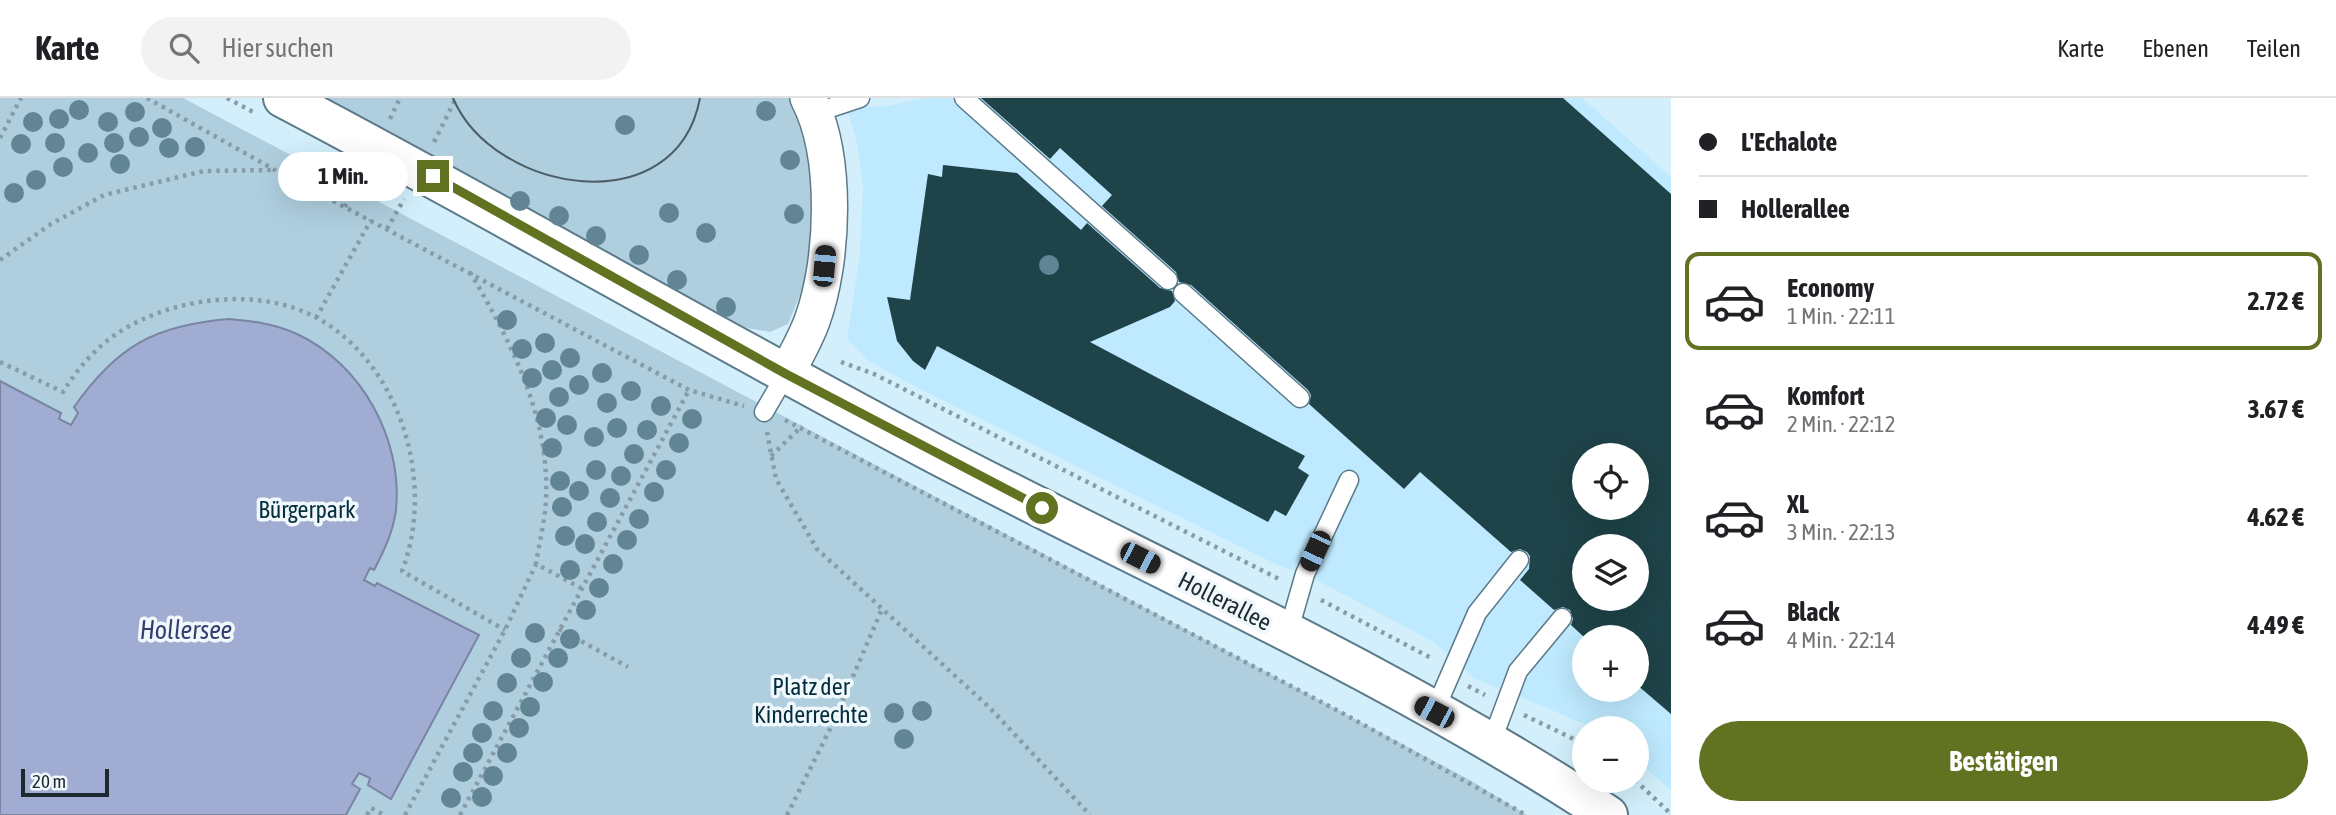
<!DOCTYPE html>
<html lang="de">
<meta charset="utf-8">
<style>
:root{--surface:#fff;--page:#f2f2f2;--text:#202124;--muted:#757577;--line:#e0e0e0;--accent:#617220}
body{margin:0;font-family:"Asap Condensed",sans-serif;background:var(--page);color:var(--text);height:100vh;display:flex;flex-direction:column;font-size:26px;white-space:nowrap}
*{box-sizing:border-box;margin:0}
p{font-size:23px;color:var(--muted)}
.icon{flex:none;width:38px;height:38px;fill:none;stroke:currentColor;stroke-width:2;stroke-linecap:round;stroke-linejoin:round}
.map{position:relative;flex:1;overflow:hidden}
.details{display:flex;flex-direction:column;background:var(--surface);width:665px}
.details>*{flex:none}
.hud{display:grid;align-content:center;height:154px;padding:0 28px;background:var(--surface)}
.controls{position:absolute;left:1572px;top:345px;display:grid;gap:14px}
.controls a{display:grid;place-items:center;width:77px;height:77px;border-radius:50%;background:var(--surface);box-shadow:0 7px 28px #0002;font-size:35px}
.scale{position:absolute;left:21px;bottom:18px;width:88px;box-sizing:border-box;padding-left:7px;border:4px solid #1c292f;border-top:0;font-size:19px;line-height:24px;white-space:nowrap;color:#1c292f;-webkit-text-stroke:5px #f1f8fc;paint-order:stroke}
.end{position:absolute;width:32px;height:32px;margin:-16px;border:9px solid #617220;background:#fff;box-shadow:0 0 0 4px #fff}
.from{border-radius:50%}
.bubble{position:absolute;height:49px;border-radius:24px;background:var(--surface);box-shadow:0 7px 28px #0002;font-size:23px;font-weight:700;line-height:49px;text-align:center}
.car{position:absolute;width:21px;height:42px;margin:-21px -10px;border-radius:9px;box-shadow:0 0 5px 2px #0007;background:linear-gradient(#222 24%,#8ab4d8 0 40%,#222 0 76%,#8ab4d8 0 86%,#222 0)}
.hud b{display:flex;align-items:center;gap:24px;height:66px;font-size:26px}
.hud b+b{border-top:2px solid var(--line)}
.hud i{width:18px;height:18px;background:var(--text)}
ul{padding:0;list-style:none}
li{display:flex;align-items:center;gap:21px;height:98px;margin:0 14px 10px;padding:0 14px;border:4px solid transparent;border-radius:14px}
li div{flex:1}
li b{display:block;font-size:26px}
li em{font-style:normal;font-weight:700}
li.active{border-color:var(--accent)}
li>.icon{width:63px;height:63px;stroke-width:1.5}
.primary-button{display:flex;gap:14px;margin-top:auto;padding:14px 28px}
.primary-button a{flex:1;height:80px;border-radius:42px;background:var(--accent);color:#fff;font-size:28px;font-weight:700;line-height:80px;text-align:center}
header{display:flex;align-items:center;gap:42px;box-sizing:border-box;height:98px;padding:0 35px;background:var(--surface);border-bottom:2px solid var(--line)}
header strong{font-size:33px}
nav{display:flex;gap:38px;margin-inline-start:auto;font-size:24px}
.search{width:490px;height:63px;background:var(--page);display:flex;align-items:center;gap:18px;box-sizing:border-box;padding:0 24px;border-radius:38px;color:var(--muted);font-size:26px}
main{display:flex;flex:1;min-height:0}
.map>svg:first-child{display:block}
.built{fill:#bee9fe;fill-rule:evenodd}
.green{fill:#afcfdf}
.water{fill:#a1acd3;stroke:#7985a2;stroke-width:2}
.building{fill:#1e4348;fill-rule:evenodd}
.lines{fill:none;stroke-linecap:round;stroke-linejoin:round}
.service-casing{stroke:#5b7a89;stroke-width:21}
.minor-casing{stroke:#5b7a89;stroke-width:38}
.secondary-casing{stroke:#5b7a89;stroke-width:42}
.path{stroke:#879ca7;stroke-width:4.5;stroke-dasharray:3.5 5;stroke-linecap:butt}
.service{stroke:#fff;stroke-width:18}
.minor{stroke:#fff;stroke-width:35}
.secondary{stroke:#fff;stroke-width:38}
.tram{stroke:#4c5d65;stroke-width:2}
.tree{fill:#618594}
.route{stroke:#617220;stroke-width:9}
.labels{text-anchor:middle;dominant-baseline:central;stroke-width:7;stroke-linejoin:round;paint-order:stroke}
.park-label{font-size:24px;fill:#042e3e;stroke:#f1f8fc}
.street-label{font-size:24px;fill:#1c292f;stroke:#f1f8fc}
.water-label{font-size:26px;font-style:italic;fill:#343e71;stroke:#f1f8fc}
</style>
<header>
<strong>Karte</strong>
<div class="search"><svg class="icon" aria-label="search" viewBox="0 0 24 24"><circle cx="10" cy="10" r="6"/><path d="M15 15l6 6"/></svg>Hier suchen</div>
<nav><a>Karte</a><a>Ebenen</a><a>Teilen</a></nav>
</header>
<main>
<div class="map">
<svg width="1671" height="717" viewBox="0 0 1671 717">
<rect width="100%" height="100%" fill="#d3effc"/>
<!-- built -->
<path class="built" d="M923 0H1582L1671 79V692L1636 662V630H1595L1474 580 1432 543 1305 476 1280 468 918 290 869 263 847 241 860 156 863 89 857 45 847 10 888 8ZM1584 357H1636V410H1584ZM1584 448H1636V500H1584ZM1584 539H1636V592H1584Z"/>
<!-- green -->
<path class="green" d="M0 0H183L1470 682 1527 717H0Z
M322 0H795L817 70 814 138 805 185 788 226 770 234 747 230Z"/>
<!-- water -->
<path class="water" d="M229 221C253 223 275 226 297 236 362 266 403 342 396 412 393 434 384 453 374 472L370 470 364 482 375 488 377 485 479 537 391 701 368 687 370 680 359 675 352 686 360 691 346 717H0V283L61 315 59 321 71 327 78 315 74 309C117 248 155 227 229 221Z"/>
<!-- building -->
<path class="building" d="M981 0H1563L1671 96V616L1636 586V539H1584L1571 527 1573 521 1570 512 1563 509 1554 512 1520 482 1529 471 1530 458 1527 454 1520 451 1511 454 1420 374 1404 391 1309 306 1311 297 1308 292 1191 187 1179 184 1176 174 1102 108 1112 97 1060 50 1050 61ZM1584 357H1636V410H1584ZM1584 448H1636V500H1584Z
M943 67 1017 75 1081 132 1087 125 1160 190 1172 193 1175 203 1170 209 1090 244 1305 358 1298 370 1309 377 1286 418 1275 412 1268 424 937 248 925 272 913 263 897 243 887 199 910 202 928 76 942 79Z"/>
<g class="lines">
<!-- service casing -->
<g class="service-casing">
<path id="service" d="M964 0 1168 182
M815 15 860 0
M1183 195 1300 300
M764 314 786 276
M1288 535 1305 476 1349 382
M1434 614 1477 515 1519 462
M1491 645 1518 573 1562 520"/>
</g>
<!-- minor casing -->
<g class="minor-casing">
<path id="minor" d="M786 276C795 259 805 242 812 223 834 163 838 57 808 0"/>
</g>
<!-- secondary casing -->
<g class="secondary-casing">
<path id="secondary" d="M283 0C504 116 720 243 941 359 1164 475 1397 578 1608 717"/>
</g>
<!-- path -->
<path class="path" d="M147 0 275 72 689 292 744 308
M227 0 253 14
M390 21 400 0
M0 40 21 0
M434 44 456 0
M345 109 360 79
M387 131 404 101
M0 162 51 126 104 97 204 73 275 72
M470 174C511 244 550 319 546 402 545 423 539 445 536 466L581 490
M316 220 371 122
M0 264 63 294C75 275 89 257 108 242 164 199 262 185 324 224 403 273 435 388 402 473L505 532
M841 264 874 276 1281 482
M785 322 1346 617 1526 717
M767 334 776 381 817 451 990 610 1090 717
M771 358 802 328
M1321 502 1433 561
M559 531 628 569
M1468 588 1485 597
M1524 617 1584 646
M1635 682 1671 716
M367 717 371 710 384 717
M405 717 505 532 536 466
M460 717 689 292
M787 717 832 627 882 511"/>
<!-- service -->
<use href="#service" class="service"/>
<!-- minor -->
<use href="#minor" class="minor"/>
<!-- secondary -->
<use href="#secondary" class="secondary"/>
<!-- tram -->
<path class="tram" d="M453 0C493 95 676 127 700 0"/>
</g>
<!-- trees -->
<g class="tree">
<circle cx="79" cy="12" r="10"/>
<circle cx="766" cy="13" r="10"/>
<circle cx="135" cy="14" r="10"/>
<circle cx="59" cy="21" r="10"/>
<circle cx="33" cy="24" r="10"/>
<circle cx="108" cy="24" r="10"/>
<circle cx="625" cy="27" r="10"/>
<circle cx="162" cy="30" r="10"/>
<circle cx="139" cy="39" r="10"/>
<circle cx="55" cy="45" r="10"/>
<circle cx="114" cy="45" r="10"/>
<circle cx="21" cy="46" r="10"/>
<circle cx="195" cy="49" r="10"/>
<circle cx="169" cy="50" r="10"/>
<circle cx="88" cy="55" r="10"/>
<circle cx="790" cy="62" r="10"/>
<circle cx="120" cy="66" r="10"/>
<circle cx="63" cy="69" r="10"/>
<circle cx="36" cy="82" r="10"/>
<circle cx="14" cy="95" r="10"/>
<circle cx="520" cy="103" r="10"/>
<circle cx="669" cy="115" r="10"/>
<circle cx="794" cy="116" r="10"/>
<circle cx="559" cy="118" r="10"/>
<circle cx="706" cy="135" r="10"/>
<circle cx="596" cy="138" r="10"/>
<circle cx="639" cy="157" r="10"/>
<circle cx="1049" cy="167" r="10"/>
<circle cx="677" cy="182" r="10"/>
<circle cx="726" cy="209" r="10"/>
<circle cx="507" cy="222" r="10"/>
<circle cx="545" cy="245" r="10"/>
<circle cx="522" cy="251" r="10"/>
<circle cx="570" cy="260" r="10"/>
<circle cx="552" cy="272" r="10"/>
<circle cx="602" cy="275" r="10"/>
<circle cx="532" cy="280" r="10"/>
<circle cx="579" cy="287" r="10"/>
<circle cx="631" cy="293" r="10"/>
<circle cx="559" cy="299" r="10"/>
<circle cx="607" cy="305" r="10"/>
<circle cx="661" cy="308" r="10"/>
<circle cx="546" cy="320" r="10"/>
<circle cx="692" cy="321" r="10"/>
<circle cx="567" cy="327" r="10"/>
<circle cx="617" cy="330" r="10"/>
<circle cx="647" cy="332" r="10"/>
<circle cx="594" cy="339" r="10"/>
<circle cx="679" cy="345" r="10"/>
<circle cx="552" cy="350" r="10"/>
<circle cx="634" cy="356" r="10"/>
<circle cx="596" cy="372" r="10"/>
<circle cx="666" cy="372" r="10"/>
<circle cx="621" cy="378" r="10"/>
<circle cx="560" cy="383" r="10"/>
<circle cx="579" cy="393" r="10"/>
<circle cx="654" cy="394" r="10"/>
<circle cx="610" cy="400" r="10"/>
<circle cx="562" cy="409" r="10"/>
<circle cx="639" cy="421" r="10"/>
<circle cx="597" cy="424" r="10"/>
<circle cx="565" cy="438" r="10"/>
<circle cx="627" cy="442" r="10"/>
<circle cx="585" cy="446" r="10"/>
<circle cx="613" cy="466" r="10"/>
<circle cx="570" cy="472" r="10"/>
<circle cx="599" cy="490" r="10"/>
<circle cx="586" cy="512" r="10"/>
<circle cx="535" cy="535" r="10"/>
<circle cx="570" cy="541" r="10"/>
<circle cx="521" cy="560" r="10"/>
<circle cx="558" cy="560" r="10"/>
<circle cx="543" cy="584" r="10"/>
<circle cx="507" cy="585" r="10"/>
<circle cx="530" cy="609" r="10"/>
<circle cx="493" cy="613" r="10"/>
<circle cx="922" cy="613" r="10"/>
<circle cx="894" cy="615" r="10"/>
<circle cx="519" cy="630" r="10"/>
<circle cx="482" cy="635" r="10"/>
<circle cx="904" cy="641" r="10"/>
<circle cx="473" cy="655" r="10"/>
<circle cx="507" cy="655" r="10"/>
<circle cx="463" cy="674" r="10"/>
<circle cx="493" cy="678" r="10"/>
<circle cx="482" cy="699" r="10"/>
<circle cx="451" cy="700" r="10"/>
</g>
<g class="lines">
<!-- route -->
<path class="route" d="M433 78 786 276 1042 410"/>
</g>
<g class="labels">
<!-- park labels -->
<g class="park-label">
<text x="307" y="411">Bürgerpark</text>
<text x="811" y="588">Platz der<tspan x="811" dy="28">Kinderrechte</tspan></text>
</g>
<!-- street labels -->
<g class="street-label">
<text transform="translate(1225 503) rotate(27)">Hollerallee</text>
</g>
<!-- water labels -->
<g class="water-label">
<text x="186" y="532">Hollersee</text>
</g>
</g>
</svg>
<div class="controls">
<a><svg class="icon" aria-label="locate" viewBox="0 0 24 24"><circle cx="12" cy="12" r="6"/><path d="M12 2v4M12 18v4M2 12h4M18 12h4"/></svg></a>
<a><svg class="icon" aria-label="layers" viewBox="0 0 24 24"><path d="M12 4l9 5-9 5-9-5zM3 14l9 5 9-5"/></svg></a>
<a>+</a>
<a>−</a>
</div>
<div class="scale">20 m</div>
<i class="end from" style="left:1042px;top:410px"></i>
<i class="end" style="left:433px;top:78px"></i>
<div class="bubble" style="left:278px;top:54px;width:130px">1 Min.</div>
<i class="car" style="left:824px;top:168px;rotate:5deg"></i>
<i class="car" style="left:1315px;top:453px;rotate:205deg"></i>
<i class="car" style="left:1140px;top:460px;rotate:117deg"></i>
<i class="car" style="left:1434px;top:614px;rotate:298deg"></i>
</div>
<section class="details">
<div class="hud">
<b><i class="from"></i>L'Echalote</b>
<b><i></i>Hollerallee</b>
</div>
<ul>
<li class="active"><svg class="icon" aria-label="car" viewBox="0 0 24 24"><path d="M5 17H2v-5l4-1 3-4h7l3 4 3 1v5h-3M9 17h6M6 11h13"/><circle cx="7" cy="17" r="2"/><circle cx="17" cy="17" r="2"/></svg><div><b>Economy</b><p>1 Min. · 22:11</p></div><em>2.72 €</em></li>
<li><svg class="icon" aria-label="car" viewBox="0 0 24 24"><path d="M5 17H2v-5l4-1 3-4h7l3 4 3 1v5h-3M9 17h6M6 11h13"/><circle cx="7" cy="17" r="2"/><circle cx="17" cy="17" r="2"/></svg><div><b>Komfort</b><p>2 Min. · 22:12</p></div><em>3.67 €</em></li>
<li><svg class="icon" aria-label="car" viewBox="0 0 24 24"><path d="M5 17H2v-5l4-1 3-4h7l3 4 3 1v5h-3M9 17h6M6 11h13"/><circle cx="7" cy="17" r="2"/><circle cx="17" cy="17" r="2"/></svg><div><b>XL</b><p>3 Min. · 22:13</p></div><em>4.62 €</em></li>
<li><svg class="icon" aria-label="car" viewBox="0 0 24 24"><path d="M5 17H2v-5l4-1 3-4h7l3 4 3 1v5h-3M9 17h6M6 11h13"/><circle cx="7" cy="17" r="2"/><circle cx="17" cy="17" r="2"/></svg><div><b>Black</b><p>4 Min. · 22:14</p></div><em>4.49 €</em></li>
</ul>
<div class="primary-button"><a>Bestätigen</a></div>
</section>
</main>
